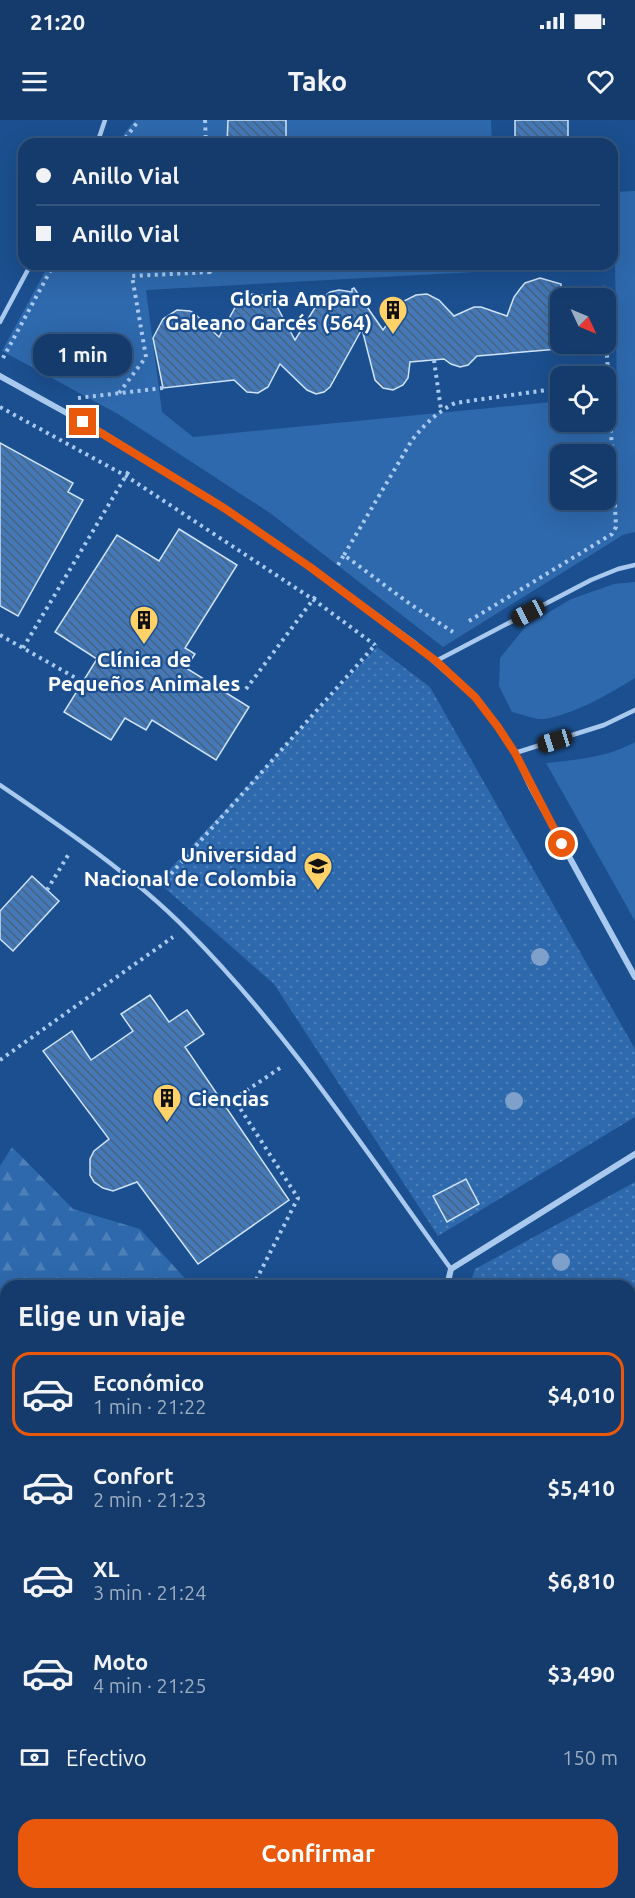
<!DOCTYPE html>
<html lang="es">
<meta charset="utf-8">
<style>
:root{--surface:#143b6b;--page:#1d4271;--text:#f1f3f6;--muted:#9dadc1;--line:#33557e;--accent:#ea580c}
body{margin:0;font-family:Ubuntu,sans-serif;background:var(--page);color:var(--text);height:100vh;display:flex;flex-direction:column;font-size:22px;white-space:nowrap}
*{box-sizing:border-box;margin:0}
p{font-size:20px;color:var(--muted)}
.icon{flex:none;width:33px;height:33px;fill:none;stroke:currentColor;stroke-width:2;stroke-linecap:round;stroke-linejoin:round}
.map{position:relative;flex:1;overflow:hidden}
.sheet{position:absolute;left:0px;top:1160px;width:636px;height:620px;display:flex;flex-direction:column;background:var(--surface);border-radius:18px 18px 0 0;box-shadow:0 6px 24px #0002,0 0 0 2px var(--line)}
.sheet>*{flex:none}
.guide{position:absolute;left:18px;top:18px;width:600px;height:132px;border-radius:18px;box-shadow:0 6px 24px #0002,0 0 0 2px var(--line);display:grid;align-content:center;height:132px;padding:0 18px;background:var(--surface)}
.needle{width:39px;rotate:134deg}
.fabs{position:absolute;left:550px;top:168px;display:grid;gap:12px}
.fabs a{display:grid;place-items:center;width:66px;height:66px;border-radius:12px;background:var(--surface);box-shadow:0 6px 24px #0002,0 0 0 2px var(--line);font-size:30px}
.end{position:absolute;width:27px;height:27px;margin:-14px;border:8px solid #ea580c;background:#fff;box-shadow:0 0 0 3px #fff}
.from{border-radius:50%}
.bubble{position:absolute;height:42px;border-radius:18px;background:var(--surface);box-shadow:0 6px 24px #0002,0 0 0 2px var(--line);font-size:20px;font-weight:700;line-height:42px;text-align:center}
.car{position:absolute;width:18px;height:36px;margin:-18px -9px;border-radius:8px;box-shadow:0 0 4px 2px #0007;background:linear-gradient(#222 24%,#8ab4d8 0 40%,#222 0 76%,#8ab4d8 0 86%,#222 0)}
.guide b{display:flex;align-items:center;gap:21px;height:57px;font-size:22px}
.guide b+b{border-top:2px solid var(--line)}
.guide i{width:15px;height:15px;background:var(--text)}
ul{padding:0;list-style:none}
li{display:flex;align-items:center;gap:18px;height:84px;margin:0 12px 9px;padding:0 6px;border:3px solid transparent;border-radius:18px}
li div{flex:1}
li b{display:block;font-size:22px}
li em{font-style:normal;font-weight:700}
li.on{border-color:var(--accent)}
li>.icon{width:54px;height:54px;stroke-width:1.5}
h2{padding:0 18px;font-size:27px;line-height:72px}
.pay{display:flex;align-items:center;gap:15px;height:66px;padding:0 18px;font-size:22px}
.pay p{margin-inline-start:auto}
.cta{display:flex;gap:12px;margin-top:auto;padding:12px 18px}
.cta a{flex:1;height:69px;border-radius:18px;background:var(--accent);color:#fff;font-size:24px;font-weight:700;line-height:69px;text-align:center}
.status{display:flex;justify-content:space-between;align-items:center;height:42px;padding:0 30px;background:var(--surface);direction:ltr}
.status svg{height:16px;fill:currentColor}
header{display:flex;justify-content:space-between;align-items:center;height:78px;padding:0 18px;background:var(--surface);font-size:27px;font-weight:700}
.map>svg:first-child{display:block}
.grass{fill:#2e69ad;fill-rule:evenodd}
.forest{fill:url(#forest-firs)}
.park{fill:url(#park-dots)}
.building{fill:url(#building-back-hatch);stroke:#cfe3fa;stroke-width:1.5}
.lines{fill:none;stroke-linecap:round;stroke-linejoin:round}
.path{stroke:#a9c9ee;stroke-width:4;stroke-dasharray:3 4.5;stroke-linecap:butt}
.lane{stroke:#a9c9ee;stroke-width:4.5}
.street{stroke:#a9c9ee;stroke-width:6}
.tree{fill:#7ea0ca}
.route{stroke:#ea580c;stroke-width:8}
.labels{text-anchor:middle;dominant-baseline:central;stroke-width:4.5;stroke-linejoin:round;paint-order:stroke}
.poi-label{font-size:21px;font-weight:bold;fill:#fff;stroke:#1b4f8f;text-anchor:end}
</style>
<div class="status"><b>21:20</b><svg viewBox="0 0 49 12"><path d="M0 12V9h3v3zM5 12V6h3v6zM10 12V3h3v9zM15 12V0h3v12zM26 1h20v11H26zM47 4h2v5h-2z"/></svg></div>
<header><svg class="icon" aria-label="menu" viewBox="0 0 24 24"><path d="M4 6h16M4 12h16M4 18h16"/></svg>Tako<svg class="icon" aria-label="heart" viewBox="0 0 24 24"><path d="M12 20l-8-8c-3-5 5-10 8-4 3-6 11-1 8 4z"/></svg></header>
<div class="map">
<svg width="635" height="1778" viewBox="0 0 635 1778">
<defs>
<pattern id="forest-firs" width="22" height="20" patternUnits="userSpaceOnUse" patternTransform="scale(1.5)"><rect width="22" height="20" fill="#2e69ad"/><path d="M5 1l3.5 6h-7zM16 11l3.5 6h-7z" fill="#4d80b9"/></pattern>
<pattern id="park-dots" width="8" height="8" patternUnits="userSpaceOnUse" patternTransform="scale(1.5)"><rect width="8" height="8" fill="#2e69ad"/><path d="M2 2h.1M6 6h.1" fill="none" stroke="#4d80b9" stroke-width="1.8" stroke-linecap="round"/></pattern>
<pattern id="building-back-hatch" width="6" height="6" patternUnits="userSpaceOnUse" patternTransform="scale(1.5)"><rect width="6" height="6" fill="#4478b7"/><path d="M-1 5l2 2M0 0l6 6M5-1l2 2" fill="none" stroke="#486282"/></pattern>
</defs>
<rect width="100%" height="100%" fill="#1b4f8f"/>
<!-- grass -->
<path class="grass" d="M135 0H228L227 24H116Z
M286 0H491L492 24H286Z
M635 71V412L623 415 443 527 270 393 118 294 2 231 49 144H493V151L146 170 162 292 193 317 561 281V302H606V277L617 275 614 72ZM606 334V380H561V334Z
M635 462V558C609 574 575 594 544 599 535 600 521 594 512 592L499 566 500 538 526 506 571 479 614 464Z
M635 622V801L546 643C577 640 608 637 635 622Z"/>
<!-- forest -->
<path class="forest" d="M12 1027 73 1089 140 1109 191 1165 6 1166V1200L0 1179V1046Z"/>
<!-- park -->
<path class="park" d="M377 527 430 567 635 929V997L438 1116 274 864 158 762Z
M635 1062V1227L630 1232V1166L470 1165 475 1149Z
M630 1264 635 1269V1778H312L314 1773H630Z"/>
<!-- building -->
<path class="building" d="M228 0H286V24H227Z
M515 0H568V24H515Z
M540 158 561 164V216L558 217V229L477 236 468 245 460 247 451 244 444 239 410 242 408 258 403 265 393 270 383 268 375 260 362 209 330 267 324 272 316 274 307 270 280 244 268 267 258 273 247 272 234 260 163 268 153 218 163 199 177 190 190 191 194 193 219 217 239 180 252 174 262 175 275 183 295 220 319 181 330 172 339 170 352 172V169L354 168 383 210 404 181 416 175 427 174 439 180 454 196 474 187H481L507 196 514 177 520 169 525 163Z
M0 323 73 363 68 372 83 380 18 496 0 486Z
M179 409 237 445 185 528 195 534 186 548 249 587 216 640 152 600 146 610 125 598 111 620 64 592 97 539 55 512 117 415 159 441Z
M32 756 59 781 13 831 0 819V791Z
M150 875 169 902 187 890 204 914 185 927 289 1080 198 1144 137 1062 113 1071 103 1068 94 1062 90 1055V1039L94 1031 109 1019 43 931 72 911 91 940 133 911 121 894Z
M466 1059 479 1084 447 1102 433 1076Z"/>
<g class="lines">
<!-- path -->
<path class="path" d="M205 0 206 24
M121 24 139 0
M603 166 604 178
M3 238 54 144
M434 240 441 290
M119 273 146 237 132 156 210 152V144
M78 278 163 268
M0 287 126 356 314 480 375 525
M344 435 412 320C425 304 437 292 455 283L561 268
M338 445 344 435 410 484 453 512
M469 501 612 414 616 407 606 217
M0 515 83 562
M23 528 130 349
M246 569 318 473
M161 765 376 524
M47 770 70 732
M0 940 173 817
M234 979 283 946
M226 986 234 979 298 1078 253 1166
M418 1166 431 1159
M0 1229 6 1248
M0 1336 6 1315
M0 1394 6 1391
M0 1527 6 1529"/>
<!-- lane -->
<path class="lane" d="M97 24 105 0
M0 202 31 144
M436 541 591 460 618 449 635 445
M515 633 604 605 635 590
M0 665C62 707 134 756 187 810 288 912 367 1033 451 1149"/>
<!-- street -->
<path class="street" d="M0 256 101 312 224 388 310 447 415 524 475 577 498 607 515 633 531 667 635 857
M447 1166 451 1149 635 1034
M277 1778 278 1773"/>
</g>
<!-- trees -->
<g class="tree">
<circle cx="540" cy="837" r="9"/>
<circle cx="514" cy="981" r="9"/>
<circle cx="561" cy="1142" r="9"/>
</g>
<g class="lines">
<!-- route -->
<path class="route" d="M83 302 224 388 310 447 436 541 475 577 498 607 515 633 562 724"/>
</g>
<!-- icons -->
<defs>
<g id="building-pin" transform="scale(1.5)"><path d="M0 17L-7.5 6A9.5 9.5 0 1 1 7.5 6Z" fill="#ffd166" stroke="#1b4f8f"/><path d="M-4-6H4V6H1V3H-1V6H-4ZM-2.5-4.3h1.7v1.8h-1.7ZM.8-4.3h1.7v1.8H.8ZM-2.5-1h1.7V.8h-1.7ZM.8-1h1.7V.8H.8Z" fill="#111"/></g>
<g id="university-pin" transform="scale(1.5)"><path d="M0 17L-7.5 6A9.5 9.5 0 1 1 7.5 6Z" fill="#ffd166" stroke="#1b4f8f"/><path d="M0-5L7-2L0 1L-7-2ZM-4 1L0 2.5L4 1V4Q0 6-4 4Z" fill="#111"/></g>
</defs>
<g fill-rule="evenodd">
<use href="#building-pin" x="393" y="190"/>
<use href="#building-pin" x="144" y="500"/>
<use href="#university-pin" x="318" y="746"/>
<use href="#building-pin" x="167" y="978"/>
</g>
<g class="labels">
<!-- poi labels -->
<g class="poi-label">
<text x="372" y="178">Gloria Amparo<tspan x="372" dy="24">Galeano Garcés (564)</tspan></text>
<text x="144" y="539" text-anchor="middle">Clínica de<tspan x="144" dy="24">Pequeños Animales</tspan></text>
<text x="297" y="734">Universidad<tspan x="297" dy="24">Nacional de Colombia</tspan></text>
<text x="188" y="978" text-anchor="start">Ciencias</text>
</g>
</g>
</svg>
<div class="fabs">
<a><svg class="needle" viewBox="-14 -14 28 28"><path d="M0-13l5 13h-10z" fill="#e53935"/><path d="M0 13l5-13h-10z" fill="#9dadc1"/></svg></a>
<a><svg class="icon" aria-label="locate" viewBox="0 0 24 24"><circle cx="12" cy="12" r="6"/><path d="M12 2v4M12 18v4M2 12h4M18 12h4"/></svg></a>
<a><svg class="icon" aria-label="layers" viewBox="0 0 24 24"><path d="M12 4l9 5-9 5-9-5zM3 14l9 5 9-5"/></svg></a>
</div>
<i class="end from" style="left:562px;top:724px"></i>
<i class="end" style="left:83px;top:302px"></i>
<div class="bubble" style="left:33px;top:214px;width:99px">1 min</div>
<i class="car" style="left:528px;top:493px;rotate:242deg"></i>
<i class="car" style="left:555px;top:621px;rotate:253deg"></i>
<div class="guide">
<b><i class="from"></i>Anillo Vial</b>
<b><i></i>Anillo Vial</b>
</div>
<section class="sheet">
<h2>Elige un viaje</h2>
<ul>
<li class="on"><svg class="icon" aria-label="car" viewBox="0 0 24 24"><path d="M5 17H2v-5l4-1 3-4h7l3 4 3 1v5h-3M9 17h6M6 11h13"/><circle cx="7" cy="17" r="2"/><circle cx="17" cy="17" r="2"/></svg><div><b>Económico</b><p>1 min · 21:22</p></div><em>$4,010</em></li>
<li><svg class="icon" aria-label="car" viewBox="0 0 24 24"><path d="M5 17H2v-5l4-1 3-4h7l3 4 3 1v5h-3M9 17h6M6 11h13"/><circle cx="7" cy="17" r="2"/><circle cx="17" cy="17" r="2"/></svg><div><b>Confort</b><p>2 min · 21:23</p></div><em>$5,410</em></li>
<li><svg class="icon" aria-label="car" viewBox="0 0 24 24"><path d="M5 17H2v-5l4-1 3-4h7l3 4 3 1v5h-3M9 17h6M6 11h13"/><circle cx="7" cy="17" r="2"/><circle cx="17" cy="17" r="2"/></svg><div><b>XL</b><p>3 min · 21:24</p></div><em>$6,810</em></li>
<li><svg class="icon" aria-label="car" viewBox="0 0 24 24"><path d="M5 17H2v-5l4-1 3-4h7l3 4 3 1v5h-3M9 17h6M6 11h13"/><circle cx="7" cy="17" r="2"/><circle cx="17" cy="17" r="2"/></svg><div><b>Moto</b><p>4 min · 21:25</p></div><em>$3,490</em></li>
</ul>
<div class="pay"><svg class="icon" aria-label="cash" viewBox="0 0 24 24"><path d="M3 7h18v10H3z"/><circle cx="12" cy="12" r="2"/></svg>Efectivo<p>150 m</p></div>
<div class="cta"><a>Confirmar</a></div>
</section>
</div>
